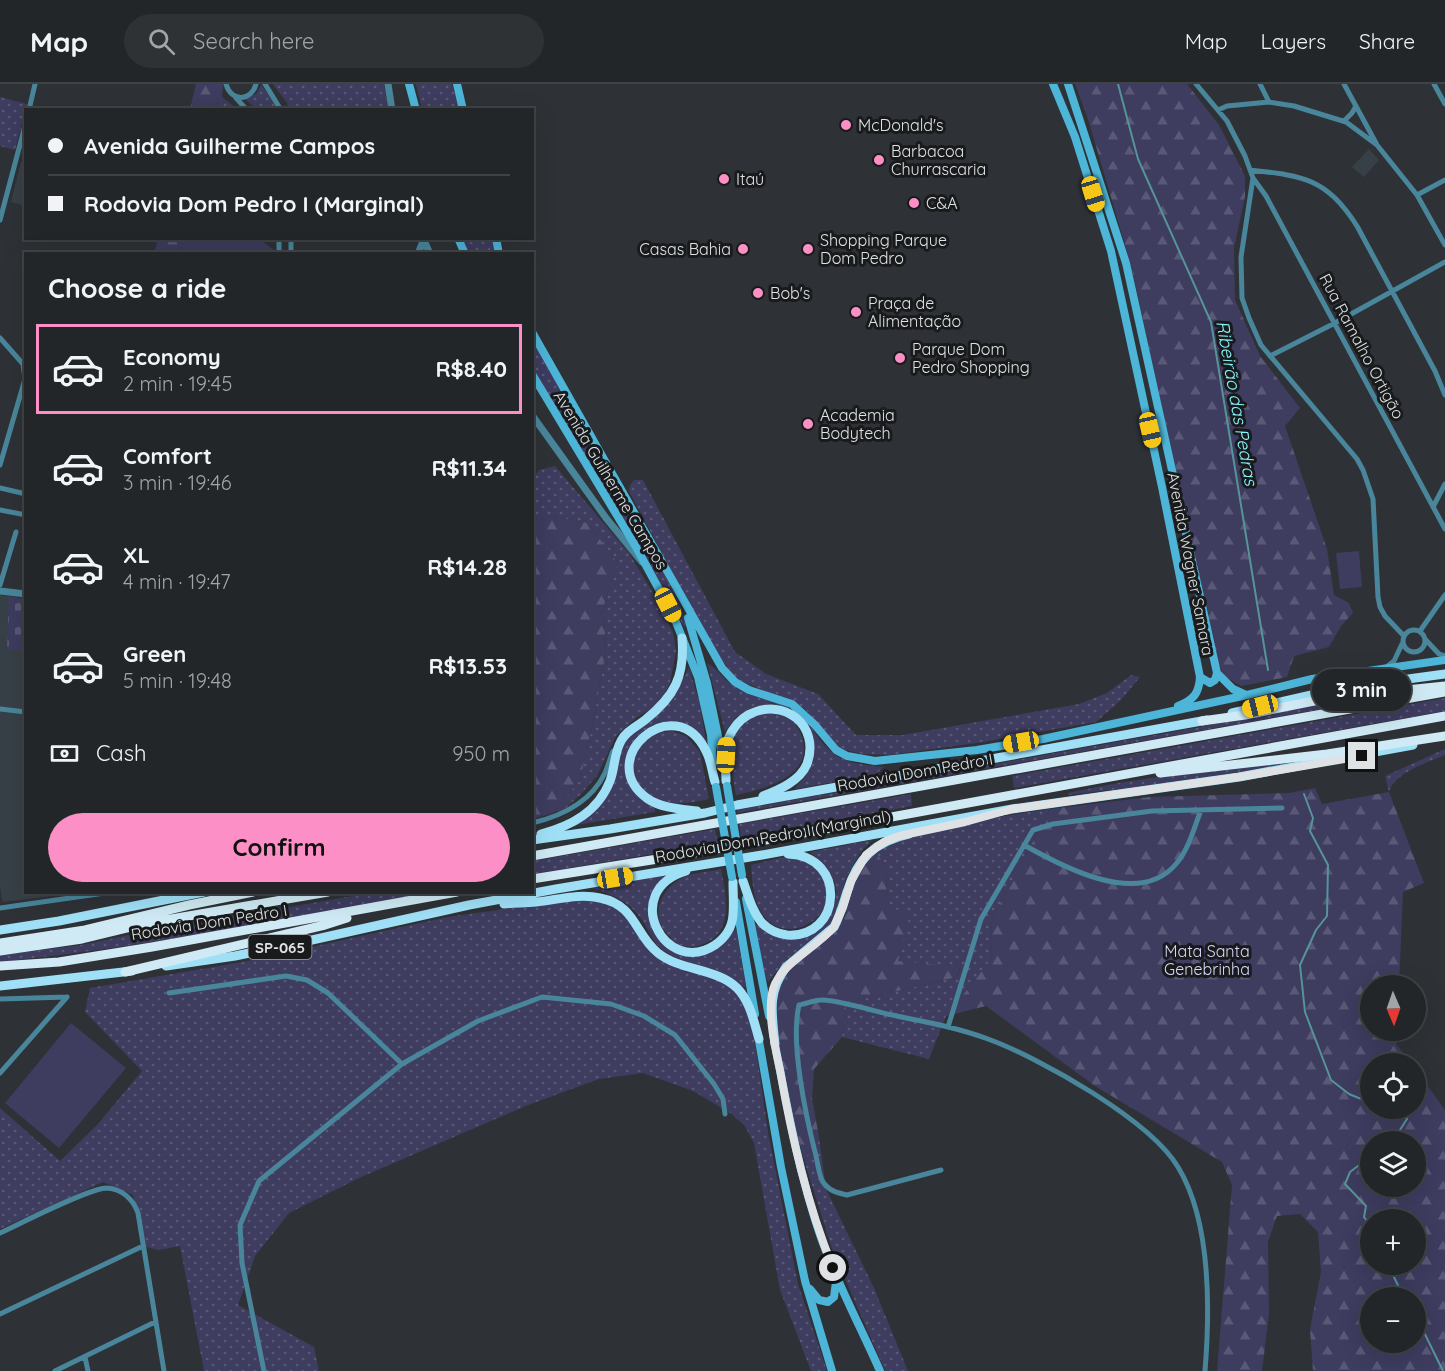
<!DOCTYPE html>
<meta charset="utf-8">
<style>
:root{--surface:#222628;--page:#2e3234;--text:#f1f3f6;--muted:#a2a5a8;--line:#3f4345;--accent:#fb8fc6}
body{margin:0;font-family:Quicksand,sans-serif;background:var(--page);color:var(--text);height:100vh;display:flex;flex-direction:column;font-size:22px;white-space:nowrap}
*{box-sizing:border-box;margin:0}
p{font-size:20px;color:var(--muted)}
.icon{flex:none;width:33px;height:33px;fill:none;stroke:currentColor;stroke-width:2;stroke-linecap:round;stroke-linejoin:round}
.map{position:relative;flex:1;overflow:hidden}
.details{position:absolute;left:24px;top:168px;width:510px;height:642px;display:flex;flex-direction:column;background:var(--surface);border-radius:0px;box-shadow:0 6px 24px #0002,0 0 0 2px var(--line)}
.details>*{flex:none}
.banner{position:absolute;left:24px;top:24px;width:510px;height:132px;border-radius:0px;box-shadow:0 6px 24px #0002,0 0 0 2px var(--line);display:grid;align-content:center;height:132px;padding:0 24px;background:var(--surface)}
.needle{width:39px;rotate:178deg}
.tools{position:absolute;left:1360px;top:891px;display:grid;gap:12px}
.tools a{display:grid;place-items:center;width:66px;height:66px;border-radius:50%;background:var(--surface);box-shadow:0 6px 24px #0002,0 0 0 2px var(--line);font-size:30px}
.end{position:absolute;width:27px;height:27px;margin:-14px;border:8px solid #dfe2e4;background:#111;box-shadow:0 0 0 3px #111}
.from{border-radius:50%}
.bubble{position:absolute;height:42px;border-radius:21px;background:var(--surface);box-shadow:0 6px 24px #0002,0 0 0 2px var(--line);font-size:20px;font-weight:800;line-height:42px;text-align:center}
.car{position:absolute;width:18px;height:36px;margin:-18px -9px;border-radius:8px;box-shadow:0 0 4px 2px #0007;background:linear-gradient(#f5c518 24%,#345 0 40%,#f5c518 0 76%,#345 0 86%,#f5c518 0)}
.banner b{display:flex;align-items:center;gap:21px;height:57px;font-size:22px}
.banner b+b{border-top:2px solid var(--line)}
.banner i{width:15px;height:15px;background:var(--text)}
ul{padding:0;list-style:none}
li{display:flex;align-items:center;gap:18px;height:90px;margin:0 12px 9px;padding:0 12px;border:3px solid transparent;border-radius:0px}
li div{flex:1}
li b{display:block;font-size:22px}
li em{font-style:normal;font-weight:800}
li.on{border-color:var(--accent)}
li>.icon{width:54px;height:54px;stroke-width:1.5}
h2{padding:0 24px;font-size:27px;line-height:72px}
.pay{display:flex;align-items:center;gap:15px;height:66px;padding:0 24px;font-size:22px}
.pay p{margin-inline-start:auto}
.button{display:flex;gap:12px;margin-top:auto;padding:12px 24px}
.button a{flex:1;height:69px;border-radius:36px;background:var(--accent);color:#111;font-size:24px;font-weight:800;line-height:69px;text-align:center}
header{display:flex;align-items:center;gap:36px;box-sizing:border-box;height:84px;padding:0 30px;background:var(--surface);border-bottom:2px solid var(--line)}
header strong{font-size:28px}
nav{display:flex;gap:33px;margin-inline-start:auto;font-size:21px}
.search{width:420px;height:54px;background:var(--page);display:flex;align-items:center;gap:15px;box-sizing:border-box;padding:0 21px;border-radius:33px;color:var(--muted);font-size:22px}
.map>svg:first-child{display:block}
.built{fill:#374047}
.grass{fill:url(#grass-dots)}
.forest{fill:url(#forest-firs);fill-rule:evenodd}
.cemetery{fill:url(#cemetery-stones)}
.park{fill:#3e3c5f}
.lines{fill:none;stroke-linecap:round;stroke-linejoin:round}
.stream{stroke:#569498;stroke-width:2}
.minor{stroke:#49869b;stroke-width:5}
.tertiary{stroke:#49869b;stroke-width:7}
.secondary{stroke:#4db5d8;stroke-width:8}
.trunk{stroke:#a0e0f7;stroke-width:9}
.motorway{stroke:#cfeaf4;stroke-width:9}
.secondary-bridge{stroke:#4db5d8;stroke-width:8}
.route{stroke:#dfe2e4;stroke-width:8}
.poi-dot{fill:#fb8fc6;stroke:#181a1b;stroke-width:2}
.labels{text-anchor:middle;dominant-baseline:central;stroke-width:6;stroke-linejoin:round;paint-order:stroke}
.shield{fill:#181a1b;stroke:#a3a6a8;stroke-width:1.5}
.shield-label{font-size:15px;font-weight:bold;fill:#dfe2e4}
.poi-label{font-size:16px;fill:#dfe2e4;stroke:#181a1b;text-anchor:start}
.street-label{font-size:16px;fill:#dfe2e4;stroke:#181a1b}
.park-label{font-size:16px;fill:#d9d8fd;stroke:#181a1b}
.water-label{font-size:18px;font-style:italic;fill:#88f6ff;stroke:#181a1b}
</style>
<header>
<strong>Map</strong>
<div class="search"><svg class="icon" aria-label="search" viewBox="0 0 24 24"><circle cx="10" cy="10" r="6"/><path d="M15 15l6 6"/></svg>Search here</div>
<nav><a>Map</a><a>Layers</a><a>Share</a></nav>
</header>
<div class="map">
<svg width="1445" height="1287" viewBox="0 0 1445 1287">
<defs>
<pattern id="grass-dots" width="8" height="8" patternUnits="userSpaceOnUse" patternTransform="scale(1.5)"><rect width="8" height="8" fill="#3e3c5f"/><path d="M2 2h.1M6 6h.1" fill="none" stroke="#595876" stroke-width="1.8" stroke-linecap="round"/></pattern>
<pattern id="forest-firs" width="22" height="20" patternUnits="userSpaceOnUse" patternTransform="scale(1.5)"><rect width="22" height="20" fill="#3e3c5f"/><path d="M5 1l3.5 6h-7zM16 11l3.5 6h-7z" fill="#595876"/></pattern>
<pattern id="cemetery-stones" width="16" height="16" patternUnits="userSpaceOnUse" patternTransform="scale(1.5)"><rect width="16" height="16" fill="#3e3c5f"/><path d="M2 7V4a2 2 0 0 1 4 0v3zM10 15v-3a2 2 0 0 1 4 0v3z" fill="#595876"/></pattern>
</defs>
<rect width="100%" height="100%" fill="#2e3236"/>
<!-- built -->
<path class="built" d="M1369 65 1379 76 1364 93 1352 83Z
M21 78 25 79V122L11 118Z
M0 511 25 515 26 808 76 809 3 818 0 803Z"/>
<!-- grass -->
<path class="grass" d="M273 0H384L388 25H288L287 19Z
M416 0H452L459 25H422Z
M261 1 270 12 277 25H256L245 15 257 9Z
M0 13 27 20 15 66 0 62Z
M222 13 237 25 212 26Z
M460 155H494L498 169H467Z
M532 253 676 511 687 539 684 543 638 462 533 285Z
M555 382 629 469 660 521 673 549 676 567 670 599 664 612 651 625 637 633 616 652 597 692 581 710 566 724 553 729 580 696 593 639 606 564 603 524 617 478 588 439 552 432 533 435V395L539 386Z
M634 396H643L735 568 766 590 818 610 856 651H903L1079 620 1107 609 1131 591 1140 593 1121 616 1096 638 977 659 889 671 862 670 841 665 827 652 806 626 793 617 771 610 737 595 710 561 629 407 630 401Z
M707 579C718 585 724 596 735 603 751 615 774 613 792 623 801 628 811 641 816 650 834 678 853 680 884 683L875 691 794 705 805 693 812 680 802 634 793 626 773 619 753 623 737 632 725 648Z
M689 583 700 621 706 658C661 596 582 688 655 724V728L576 741 596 726 623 658 662 626 674 613Z
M1368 614 1328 621V624L737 729V726L1200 643 1295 622Z
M1445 614V627L1014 704 1012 692Z
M769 628 789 631C793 637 797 642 800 648 819 690 767 705 736 711 732 690 726 648 746 635 752 631 762 630 769 628Z
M672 647 686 652 700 668 709 715C698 718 674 721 663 718 630 710 623 667 653 651 658 648 666 648 672 647Z
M1445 665V671C1427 679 1395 688 1389 708L1385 692Z
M1315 676 1161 700 1068 711V709C1149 691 1232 684 1315 676Z
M911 710 912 722 741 753 739 740Z
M1050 725 992 835 990 877 946 932 929 975 842 953 846 922 849 918 957 893 960 884 898 877 886 821 887 784 873 764 965 738Z
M715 745 718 759 533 790V777Z
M872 756 860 769 846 794 835 832 825 847 787 875 768 898 765 893 753 838 763 846 803 853C810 845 829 831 833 822 843 799 827 781 810 768Z
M784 773 812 779C816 784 824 791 826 797 838 838 780 865 760 826 753 813 752 796 751 781Z
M721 785C726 810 734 847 706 859 698 863 688 864 679 861 675 859 672 855 669 852 648 832 661 804 684 793 695 788 709 788 721 785Z
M665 791C652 804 645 826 652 844 655 854 663 859 671 865 702 865 717 873 736 844L746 903H743C738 900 733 895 728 892 708 880 682 881 663 866 651 857 650 848 642 836 630 818 613 811 593 804Z
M417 808V811C279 838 140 863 0 878V871L81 861 206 835 243 831 370 809Z
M593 813 619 822 654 865 737 904 750 924 768 1048 798 1200 827 1287H811L780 1206 754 1059 744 1041 730 1029 693 1007 643 989 599 995 528 1021 359 1094 289 1129 255 1172 238 1221 314 1263 319 1287H204L180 1162 159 1166 143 1162 133 1111 103 1098 0 1145V1024L60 1077 98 1040 142 987 85 928 90 904 248 877 447 833Z
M819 1053 826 1105 874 1204 908 1287H885L832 1165 804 1076Z"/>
<!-- forest -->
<path class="forest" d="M196 0H223L222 13 212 25H190Z
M1075 0H1187L1219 41 1245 92V113L1234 164 1235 216 1260 272 1300 324 1285 342 1327 465 1334 511 1349 519 1353 529 1341 542 1329 563 1294 572 1287 593 1241 602 1224 592 1218 579 1131 181 1087 32Z
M158 155H183L179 169 154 170Z
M552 432 588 439 617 478 603 524 606 564 593 639 580 696 553 729 533 735V435Z
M1315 704 1322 720 1389 708 1424 799 1403 808 1399 901 1371 902V946L1397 947 1396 960 1411 979 1371 980V1024H1416V986L1445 1026V1287H1313L1310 1245 1321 1188 1318 1148 1300 1130 1277 1132 1268 1158 1269 1230 1262 1287H1217L1232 1101 1222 1078 1095 1002 986 922 946 932 990 877 992 835 1050 725 1149 713 1289 709ZM1371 1058H1416V1102H1371ZM1371 1136H1416V1180H1371ZM1371 1214H1416V1258H1371Z
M873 764 887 784 886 821 910 831 898 877 960 883 957 893 850 918 846 922 842 953 814 985 812 1014 819 1053 804 1076 781 993 773 907 786 883 844 835 849 802Z"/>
<!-- cemetery -->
<path class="cemetery" d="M9 512 25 515V567L7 565Z"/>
<!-- park -->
<path class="park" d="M183 155H259L273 165V169H179Z
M1359 467 1362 503 1340 505 1336 469Z
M71 939 126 984 59 1064 5 1019Z"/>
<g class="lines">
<!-- stream -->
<path class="stream" d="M1118 0 1138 75 1211 238 1268 586
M1304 710 1313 734 1310 747 1328 781 1327 832 1316 846 1300 881 1305 928 1331 996 1349 1010 1371 1019
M1388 1058 1398 1049 1407 1035 1401 1024
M1371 1072 1350 1088 1345 1100 1366 1122 1364 1133 1371 1142
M1397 1180 1393 1191 1404 1214
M1416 1232 1443 1287"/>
<!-- minor -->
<path class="minor" d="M226 0C231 18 251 18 256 0
M265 0 281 26
M1196 0 1227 37 1245 72 1253 94 1241 173 1242 214 1249 234 1261 261 1357 375 1363 386 1373 415 1378 513 1380 523 1385 532 1404 552
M1260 0 1269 18
M1344 0 1376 59
M1434 0 1445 20
M236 14 247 26
M29 26 35 0
M1218 26 1227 22 1269 18 1294 22 1346 38 1377 61 1417 111 1445 161
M1344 37 1352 29 1356 22
M1250 86C1304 92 1326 94 1357 142L1435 287 1445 311
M1253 94 1266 112 1445 445
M1417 111 1445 96
M0 136 26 38
M279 154V170
M291 154V170
M0 254 23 280
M1270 272 1335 239 1445 178
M0 381 25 295 23 280
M0 404 26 410
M1433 423 1445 400
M0 426 26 431
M0 501 16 448
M1403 557a11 11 0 1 1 22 0a11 11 0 1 1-22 0Z
M1420 547 1445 511
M1425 555 1439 570 1445 572
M1385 584 1394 577 1402 560
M0 625 26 628
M532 739C562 732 591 718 605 689 608 682 610 674 613 667
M1024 761C1063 783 1139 824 1176 780 1189 765 1194 744 1201 726
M0 824 112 808
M169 909 286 892 307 896 328 909 402 980
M0 915 67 913
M948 943 981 835 1033 746 1053 740 1152 727 1282 724
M0 989 67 913
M941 1086 847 1111C838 1109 829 1107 823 1098 819 1092 818 1080 816 1072 806 1033 790 959 799 921 806 920 814 916 821 916 833 915 872 926 887 930 921 937 956 943 988 955 1040 974 1150 1036 1178 1083 1211 1137 1210 1225 1205 1287
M0 1149C20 1140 89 1104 107 1104 122 1105 133 1115 138 1129L164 1287
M0 1230 143 1162
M85 1273 88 1287
M55 1287 155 1238
M264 1287 242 1179 240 1141 259 1097 402 980 478 937 542 913 611 920 644 932 675 951 714 1000 723 1015 725 1030"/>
<!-- tertiary -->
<path class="tertiary" d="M388 0 392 26
M423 154 430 170
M418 170 423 157
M532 331 606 434 642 478
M0 507 26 510"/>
<!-- secondary -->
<path class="secondary" d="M409 0 416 26
M457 0 463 26
M1053 0 1075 53 1111 167 1162 403 1200 593C1199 609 1194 616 1178 622
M1068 0 1126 179 1217 589 1233 605 1246 611
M458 154 465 170
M496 154 499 170
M532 248 722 584 735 598 749 606 792 620 815 641 836 666 847 672 875 677 977 666 1043 655 1247 611 1312 595 1445 576
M532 290 636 463 674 533 698 593 711 651 713 679
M688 534 707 599 723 676
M1200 593 1210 599 1215 596 1217 589
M746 815 769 932
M736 818 755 930
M758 951 781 1083 805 1197 832 1287
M774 956C787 1021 798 1085 819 1148 835 1196 860 1241 880 1287
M810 1205 819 1216 828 1218 834 1213 836 1198"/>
<!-- trunk -->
<path class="trunk" d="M1232 629 1342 604 1445 590
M726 697C726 684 723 667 728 655 732 646 739 636 748 631 783 612 821 641 807 680 800 697 779 706 763 712
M697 727C681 725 661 724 648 715 592 676 675 603 706 667 711 676 712 688 715 698
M541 750C571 742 598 728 610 697 615 684 614 669 621 657 626 647 636 643 645 636 675 612 685 592 682 554
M532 756 610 745 705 729 737 721 1207 636
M686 787C619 807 665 894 715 861 725 854 732 844 733 831 734 820 733 809 733 798
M743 797C748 811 752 827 762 839 769 846 777 850 787 851 842 855 848 772 788 770
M504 820C515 819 525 819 536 818 557 816 579 809 600 814 636 821 635 851 658 869 680 887 717 884 737 904 750 917 754 938 759 955
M0 846 59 837 204 808
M166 882 235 872 312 856 469 821 556 805 762 771 1012 725 1239 693 1413 661
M0 902 132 887
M775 960C772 930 767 909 786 883L834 843C840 832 843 820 847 808 857 775 875 757 909 750"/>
<!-- motorway -->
<path class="motorway" d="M1202 637 1245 631 1329 614 1445 602
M1160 689 1327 670 1445 652
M532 772 1445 608
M532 795 683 771 1445 632
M0 859 85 846 189 821 253 808
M0 867 82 855 148 839 328 808
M0 882 59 878 152 863 457 808
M125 888 325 841 347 834"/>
<!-- secondary-bridge -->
<path class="secondary-bridge" d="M727 702 742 791
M716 703 732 793"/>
</g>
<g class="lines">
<!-- route -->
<path class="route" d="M833 1184C807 1120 792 1054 780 986 775 963 765 922 775 900 787 875 816 864 834 843L843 823 851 797 866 771 884 758 899 752 965 738 1012 725 1239 693 1362 672"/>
</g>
<!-- markers -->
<g class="poi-dot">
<circle cx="846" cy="41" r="6"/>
<circle cx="879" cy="76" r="6"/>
<circle cx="724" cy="95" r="6"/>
<circle cx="914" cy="119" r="6"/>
<circle cx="743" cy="165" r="6"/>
<circle cx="808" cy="165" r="6"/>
<circle cx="758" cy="209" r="6"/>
<circle cx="856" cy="228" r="6"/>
<circle cx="900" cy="274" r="6"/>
<circle cx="808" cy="340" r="6"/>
</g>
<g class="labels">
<!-- shield labels -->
<rect class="shield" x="248.5" y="851" width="63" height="24" rx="4.5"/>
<g class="shield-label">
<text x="280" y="863">SP-065</text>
</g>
<!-- poi labels -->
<g class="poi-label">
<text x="858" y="41">McDonald's</text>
<text x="891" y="67">Barbacoa<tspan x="891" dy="18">Churrascaria</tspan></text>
<text x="736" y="95">Itaú</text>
<text x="926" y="119">C&amp;A</text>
<text x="820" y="156">Shopping Parque<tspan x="820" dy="18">Dom Pedro</tspan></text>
<text x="731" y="165" text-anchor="end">Casas Bahia</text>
<text x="770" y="209">Bob's</text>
<text x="868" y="219">Praça de<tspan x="868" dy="18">Alimentação</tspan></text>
<text x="912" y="265">Parque Dom<tspan x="912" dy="18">Pedro Shopping</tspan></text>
<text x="820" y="331">Academia<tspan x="820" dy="18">Bodytech</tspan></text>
</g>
<!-- street labels -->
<g class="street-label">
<text transform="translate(1362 262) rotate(62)">Rua Ramalho Ortigão</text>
<text transform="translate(611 396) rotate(59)">Avenida Guilherme Campos</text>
<text transform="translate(1191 480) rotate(79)">Avenida Wagner Samara</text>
<text transform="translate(915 688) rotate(-10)">Rodovia Dom Pedro I</text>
<text transform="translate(773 752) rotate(-10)">Rodovia Dom Pedro I (Marginal)</text>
<text transform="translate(209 838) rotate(-9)">Rodovia Dom Pedro I</text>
</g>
<!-- park labels -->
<g class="park-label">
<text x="1207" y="867">Mata Santa<tspan x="1207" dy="18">Genebrinha</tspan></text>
</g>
<!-- water labels -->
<g class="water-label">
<text transform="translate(1237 319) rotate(80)">Ribeirão das Pedras</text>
</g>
</g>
</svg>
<div class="tools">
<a><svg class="needle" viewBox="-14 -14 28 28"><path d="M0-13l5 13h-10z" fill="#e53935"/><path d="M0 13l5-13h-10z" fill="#a2a5a8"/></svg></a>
<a><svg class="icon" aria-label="locate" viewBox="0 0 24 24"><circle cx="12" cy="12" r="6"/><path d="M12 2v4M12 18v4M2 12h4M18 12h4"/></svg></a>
<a><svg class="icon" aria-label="layers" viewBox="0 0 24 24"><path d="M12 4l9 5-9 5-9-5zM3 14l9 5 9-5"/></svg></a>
<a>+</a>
<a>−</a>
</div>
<i class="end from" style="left:833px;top:1184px"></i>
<i class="end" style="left:1362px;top:672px"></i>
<div class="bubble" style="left:1312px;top:585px;width:99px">3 min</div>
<i class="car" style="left:1093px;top:110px;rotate:163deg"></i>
<i class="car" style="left:1150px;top:346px;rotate:167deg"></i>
<i class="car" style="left:668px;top:521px;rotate:153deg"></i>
<i class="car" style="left:1260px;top:622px;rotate:256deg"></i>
<i class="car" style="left:1021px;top:658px;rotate:260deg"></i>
<i class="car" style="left:726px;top:671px;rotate:3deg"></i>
<i class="car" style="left:615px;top:794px;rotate:80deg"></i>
<div class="banner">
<b><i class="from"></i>Avenida Guilherme Campos</b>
<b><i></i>Rodovia Dom Pedro I (Marginal)</b>
</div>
<section class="details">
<h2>Choose a ride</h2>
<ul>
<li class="on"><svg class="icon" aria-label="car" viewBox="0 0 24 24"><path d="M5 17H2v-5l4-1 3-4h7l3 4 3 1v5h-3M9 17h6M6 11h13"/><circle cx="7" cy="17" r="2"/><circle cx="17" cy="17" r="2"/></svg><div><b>Economy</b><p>2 min · 19:45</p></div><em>R$8.40</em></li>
<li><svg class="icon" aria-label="car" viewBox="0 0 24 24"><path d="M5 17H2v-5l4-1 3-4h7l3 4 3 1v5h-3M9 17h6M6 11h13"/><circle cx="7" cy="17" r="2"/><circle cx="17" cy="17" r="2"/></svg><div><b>Comfort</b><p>3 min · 19:46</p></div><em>R$11.34</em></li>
<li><svg class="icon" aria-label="car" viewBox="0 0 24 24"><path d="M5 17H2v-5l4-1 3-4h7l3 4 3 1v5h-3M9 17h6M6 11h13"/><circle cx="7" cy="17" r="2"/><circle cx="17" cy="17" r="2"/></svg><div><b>XL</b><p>4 min · 19:47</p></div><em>R$14.28</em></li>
<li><svg class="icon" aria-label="car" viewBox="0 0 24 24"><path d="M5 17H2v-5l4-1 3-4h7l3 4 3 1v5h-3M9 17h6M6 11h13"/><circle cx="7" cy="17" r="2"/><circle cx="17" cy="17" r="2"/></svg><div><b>Green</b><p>5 min · 19:48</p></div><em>R$13.53</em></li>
</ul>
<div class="pay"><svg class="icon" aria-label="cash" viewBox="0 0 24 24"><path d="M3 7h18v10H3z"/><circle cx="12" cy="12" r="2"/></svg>Cash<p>950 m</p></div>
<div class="button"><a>Confirm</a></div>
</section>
</div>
